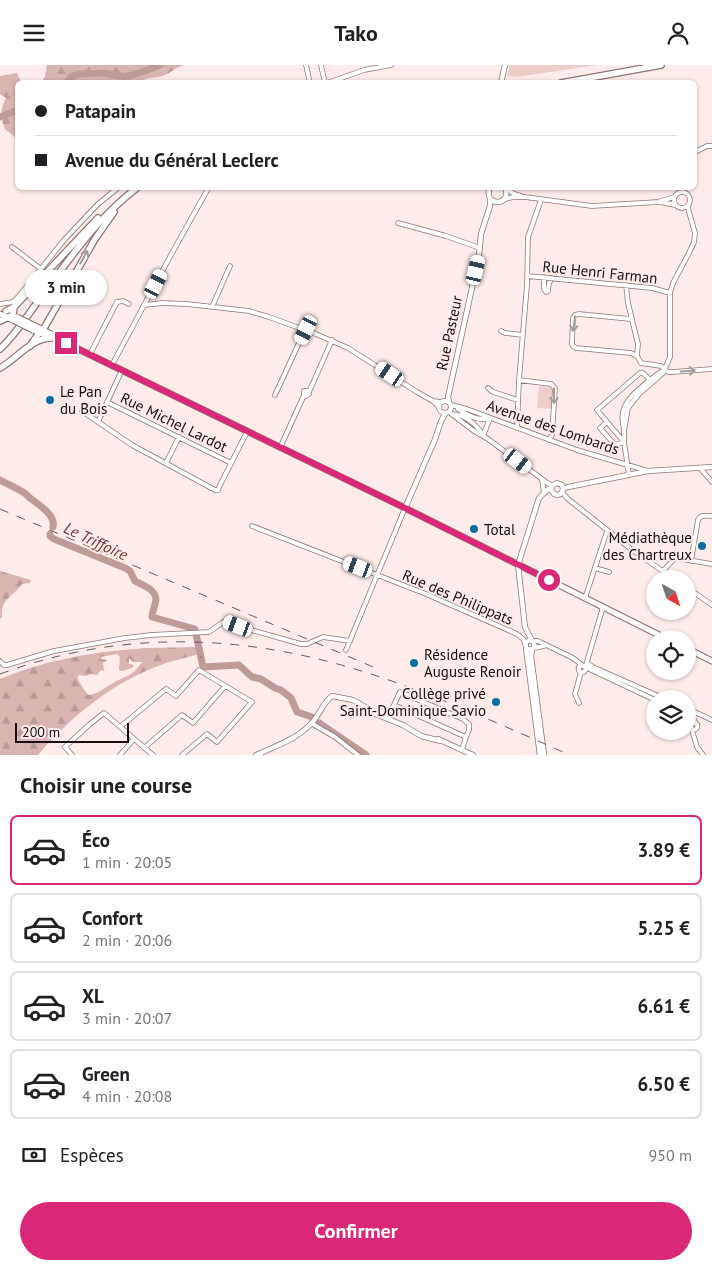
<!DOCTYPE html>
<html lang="fr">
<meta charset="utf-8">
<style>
:root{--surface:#fff;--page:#f6f6f6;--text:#202124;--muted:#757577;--line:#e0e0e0;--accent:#db2777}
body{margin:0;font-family:"PT Sans",sans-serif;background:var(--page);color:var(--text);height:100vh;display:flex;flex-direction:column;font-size:19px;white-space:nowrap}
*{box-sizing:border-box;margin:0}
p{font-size:16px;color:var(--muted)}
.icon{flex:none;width:28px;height:28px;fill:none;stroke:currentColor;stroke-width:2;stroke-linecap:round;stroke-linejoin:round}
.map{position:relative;height:690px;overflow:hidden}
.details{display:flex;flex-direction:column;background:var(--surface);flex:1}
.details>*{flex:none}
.banner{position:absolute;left:15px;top:15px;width:682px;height:110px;border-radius:8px;box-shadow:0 1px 4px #0004;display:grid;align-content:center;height:110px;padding:0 20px;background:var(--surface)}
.needle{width:32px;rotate:140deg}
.buttons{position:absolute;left:646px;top:505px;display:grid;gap:10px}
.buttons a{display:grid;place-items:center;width:50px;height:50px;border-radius:50%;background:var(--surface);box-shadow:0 1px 4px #0004;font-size:25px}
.scale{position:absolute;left:15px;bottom:12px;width:114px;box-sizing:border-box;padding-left:5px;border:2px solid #160d0c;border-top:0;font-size:14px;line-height:18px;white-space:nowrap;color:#160d0c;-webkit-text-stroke:4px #feecea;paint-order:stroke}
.end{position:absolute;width:22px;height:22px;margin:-11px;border:6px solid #db2777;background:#fff;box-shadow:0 0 0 2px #fff}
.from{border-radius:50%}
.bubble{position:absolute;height:35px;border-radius:18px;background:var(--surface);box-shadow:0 1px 4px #0004;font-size:16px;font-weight:700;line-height:35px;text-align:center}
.car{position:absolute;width:15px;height:30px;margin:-15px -8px;border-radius:6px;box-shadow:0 0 4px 1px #0007;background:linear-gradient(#fff 24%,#345 0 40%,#fff 0 76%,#345 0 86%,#fff 0)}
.banner b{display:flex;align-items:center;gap:18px;height:48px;font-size:19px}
.banner b+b{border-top:1px solid var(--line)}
.banner i{width:12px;height:12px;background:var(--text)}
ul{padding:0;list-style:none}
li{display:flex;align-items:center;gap:15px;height:70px;margin:0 10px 8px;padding:0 10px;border:2px solid var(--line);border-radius:8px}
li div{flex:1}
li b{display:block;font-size:19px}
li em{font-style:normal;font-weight:700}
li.active{border-color:var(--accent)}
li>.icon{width:45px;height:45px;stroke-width:1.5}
h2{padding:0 20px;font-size:22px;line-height:60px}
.pay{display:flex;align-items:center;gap:12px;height:55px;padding:0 20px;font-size:19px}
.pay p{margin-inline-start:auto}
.primary-button{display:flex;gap:10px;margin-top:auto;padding:10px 20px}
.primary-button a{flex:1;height:58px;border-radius:30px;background:var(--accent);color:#fff;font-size:20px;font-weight:700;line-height:58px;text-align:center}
header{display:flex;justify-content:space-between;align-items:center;height:65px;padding:0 20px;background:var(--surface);font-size:22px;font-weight:700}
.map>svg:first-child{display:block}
.grass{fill:#efcdca}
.forest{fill:url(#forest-firs);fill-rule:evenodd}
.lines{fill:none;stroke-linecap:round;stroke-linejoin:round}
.river{stroke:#bf9b98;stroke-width:7}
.minor-casing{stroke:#8f7573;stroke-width:5.5}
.tertiary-casing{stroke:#8f7573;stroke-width:6}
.secondary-casing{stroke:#8f7573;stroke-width:7}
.primary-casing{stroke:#8f7573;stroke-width:8}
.minor{stroke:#fff;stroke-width:4}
.tertiary{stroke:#fff;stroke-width:4.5}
.secondary{stroke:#fff;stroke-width:5}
.primary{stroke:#fff;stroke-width:5.5}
.rail{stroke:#675b5a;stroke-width:1;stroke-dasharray:9 9;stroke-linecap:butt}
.secondary-bridge-casing{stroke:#8f7573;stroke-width:7;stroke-linecap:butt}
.secondary-bridge{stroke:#fff;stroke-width:5}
.oneway{stroke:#a29e9e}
.route{stroke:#db2777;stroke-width:6}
.poi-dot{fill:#06709d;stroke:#feecea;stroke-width:2}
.labels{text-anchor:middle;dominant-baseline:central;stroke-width:4;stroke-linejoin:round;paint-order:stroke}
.street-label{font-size:15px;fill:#160d0c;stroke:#feecea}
.poi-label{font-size:15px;fill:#160d0c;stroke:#feecea;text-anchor:start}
.water-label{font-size:16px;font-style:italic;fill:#6c3936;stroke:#feecea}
</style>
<header><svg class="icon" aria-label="menu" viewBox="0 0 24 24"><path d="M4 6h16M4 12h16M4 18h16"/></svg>Tako<svg class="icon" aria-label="person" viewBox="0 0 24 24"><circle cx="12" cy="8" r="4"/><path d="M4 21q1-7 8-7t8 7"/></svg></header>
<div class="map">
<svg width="712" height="690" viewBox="0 0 712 690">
<defs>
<pattern id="forest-firs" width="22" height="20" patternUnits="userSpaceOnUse" patternTransform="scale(1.25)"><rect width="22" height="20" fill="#d9b4b1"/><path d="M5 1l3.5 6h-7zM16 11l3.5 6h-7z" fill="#ba9a97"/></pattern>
</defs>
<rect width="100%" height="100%" fill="#feecea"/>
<!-- grass -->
<path class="grass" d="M510 0H597L517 12 507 11Z
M539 321 551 323 553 325 552 344 537 343Z"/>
<!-- forest -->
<path class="forest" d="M47 0H184C176 2 172 7 165 10 156 14 147 11 140 17H41L45 12Z
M17 8 21 17 18 18 17 75C14 70 9 68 5 64 0 53 0 44 6 33L0 29V11Z
M0 506 31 515 30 518 22 519C14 531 0 534 2 552L0 554Z
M195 582 199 584 204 588C192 591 179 594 166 598 116 615 72 650 38 690H0V614C40 597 90 587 134 584 154 582 175 583 195 582ZM117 589 120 592 119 605 122 606 132 603 134 601 132 599H129V593L133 597H142C132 612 127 610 113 618 104 623 99 629 88 630L83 623 77 613 79 610 86 611 91 609 97 610 101 605 104 606 103 597H105L107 595 101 594V592Z"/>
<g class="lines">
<!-- river -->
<path class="river" d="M66 18C69 15 71 11 75 10 77 9 100 8 103 8 111 9 118 12 126 11 138 10 149 4 160 0
M0 52 18 45
M0 415C7 419 15 422 21 426 25 427 27 431 30 433 39 440 56 450 53 462
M50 469V471L54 474 125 503 130 506 135 516C142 520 156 524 156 535 155 541 152 547 152 552L195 564 203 602 239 600 252 612 261 614 275 623 281 625 291 633 297 647 312 652
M319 658 366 690"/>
<!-- minor casing -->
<g class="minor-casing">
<path id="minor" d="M306 0 310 18
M321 0 325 18
M327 18 364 5 391 0
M695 87 707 81H712
M506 123 514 129 521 131
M674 135a8 8 0 1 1 16 0a8 8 0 1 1-16 0Z
M505 134 513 132H525L592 141 658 137 674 132
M660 137 675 140
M398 158 446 171 480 183
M12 182 41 204
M527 211 652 223 670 228
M544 212V224L546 227 548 226 549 218 552 213
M626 220 628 238 638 279 637 291 641 298 661 301 668 307H673L712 304
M0 239 13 237 19 231 65 174 98 139 119 122
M145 240 162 238 187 239 249 246 269 252 316 269 348 283 417 327 433 336 441 337
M212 242 230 201
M631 254 579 249 575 250 573 253 572 279 573 281 576 283 631 288 637 291
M501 266 505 268 523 270
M90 289 117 237 123 236 129 239
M112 300 172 188 209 122
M519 315 551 319 555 323 552 370 549 375
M488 323 493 327 518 335
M309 327 332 275
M275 330 305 265
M433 336 439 342
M107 337 231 398
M451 340 467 344 577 385 648 406
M458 344C467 350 479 357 490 353
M82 346 132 380 215 425H218L220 420 247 367
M449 347 474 366 488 374 546 417 552 421
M452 349C464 349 478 360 483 371
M98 357 122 305
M607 357 600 363 615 380 624 377 597 345 640 308H643L650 315
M517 363 519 315 527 220 528 172 541 135
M624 364C618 343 629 332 645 319 651 314 657 309 664 305
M483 371 490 353
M280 383 304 330V326H308L309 329 306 331 304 330
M166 398 179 372
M700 403 712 417
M629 410 624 377V364L625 361 628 343 639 329 663 308 670 292V228L673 218 689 188 694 177 695 168 689 147 688 141
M542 415 544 428
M562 427 568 434 631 484 674 514
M252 461 426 529 517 569 523 574 526 580
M691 496 698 455C701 449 706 451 712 451
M595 503 609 507
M663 506 673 495 676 493 712 499
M688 523 712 540
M585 533 607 466
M533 576H538L573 593 582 600
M534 583 544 581
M346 585 405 443
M0 596 4 600H7L54 586 125 573 151 570 209 567 223 557 301 579H307L323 572 350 576
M587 598 593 602 665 634
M586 600 603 542
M578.5 604a3.5 3.5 0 1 1 7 0a3.5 3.5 0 1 1-7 0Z
M585 602 655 635
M579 638 575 629 581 607
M394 640 400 627 463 654 469 659V665L466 672
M688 644 712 655
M688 649 692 651 696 659
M387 653 394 640 466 672 462 685
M690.5 661a3.5 3.5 0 1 1 7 0a3.5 3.5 0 1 1-7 0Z
M311 658 335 672 358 690
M120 662 166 624 176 631 199 605 252 637 217 677 207 669 182 690
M692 665 697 682 703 690
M144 683 182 650 193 658 225 621
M72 690 65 682 90 659 104 648 153 690
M120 690 134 674"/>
</g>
<!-- tertiary casing -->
<g class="tertiary-casing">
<path id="tertiary" d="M501 18 505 0
M490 122C482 142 513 142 505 122
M439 342a6 6 0 1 1 12 0a6 6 0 1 1-12 0Z
M449 337 448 332 479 191 481 169 490 141V133
M563 424 562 420 557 418 552 421 551 425 554 429C559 431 562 429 563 424L568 422 648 406 712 402
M405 443C415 421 424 399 434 377 438 368 439 356 446 348
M525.5 580a4.5 4.5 0 1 1 9 0a4.5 4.5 0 1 1-9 0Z
M532 576 525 562 518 500 539 433 547 425 552 422
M526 583 540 690
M532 585 531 591 544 690
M373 648 403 660 421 671 441 676
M438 674 473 690
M256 690C276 681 295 675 311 659 319 651 324 636 332 631L353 635 376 648"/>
</g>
<!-- secondary casing -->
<g class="secondary-casing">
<path id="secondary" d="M0 249 15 256
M35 261 53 270 70 280 405 443 667 574
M33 265 51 273
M688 584 712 596"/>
</g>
<!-- primary casing -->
<g class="primary-casing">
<path id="primary" d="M561 18 661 0
M6 246 14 242 98 153
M0 256 13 250 14 242
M30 281 39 268 43 265 95 174 114 147
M0 284C16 269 28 250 41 232 71 192 97 153 138 122
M0 303C17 294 31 273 51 273"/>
</g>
<!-- minor -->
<use href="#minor" class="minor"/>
<!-- tertiary -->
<use href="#tertiary" class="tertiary"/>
<!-- secondary -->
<use href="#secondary" class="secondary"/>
<!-- primary -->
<use href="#primary" class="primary"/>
<!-- rail -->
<path class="rail" d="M0 444 378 604
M200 592H202
M0 609C124 563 250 569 374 610 441 632 506 662 570 690"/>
<!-- secondary-bridge casing -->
<g class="secondary-bridge-casing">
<path id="secondary-bridge" d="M17 252 35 261
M15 256 33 265"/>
</g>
<!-- secondary-bridge -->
<use href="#secondary-bridge" class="secondary-bridge"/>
</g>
<!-- one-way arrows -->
<defs><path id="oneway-shaft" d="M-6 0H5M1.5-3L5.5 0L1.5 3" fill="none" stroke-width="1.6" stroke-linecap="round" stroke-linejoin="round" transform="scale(1.25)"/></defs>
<g class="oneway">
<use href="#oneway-shaft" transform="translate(84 192) rotate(-60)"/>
<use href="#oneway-shaft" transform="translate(574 259) rotate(98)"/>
<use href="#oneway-shaft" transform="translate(688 306) rotate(-4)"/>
<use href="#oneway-shaft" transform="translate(554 331) rotate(90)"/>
</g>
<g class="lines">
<!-- route -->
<path class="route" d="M66 278 405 443 549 515"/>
</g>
<!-- markers -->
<g class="poi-dot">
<circle cx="50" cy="335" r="5"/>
<circle cx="474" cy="464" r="5"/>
<circle cx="702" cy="481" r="5"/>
<circle cx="414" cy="598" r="5"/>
<circle cx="496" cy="637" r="5"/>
</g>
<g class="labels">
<!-- street labels -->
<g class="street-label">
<text transform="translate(600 207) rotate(6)">Rue Henri Farman</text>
<text transform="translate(449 268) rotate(-78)">Rue Pasteur</text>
<text transform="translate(174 357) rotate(26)">Rue Michel Lardot</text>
<text transform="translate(553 362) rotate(19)">Avenue des Lombards</text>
<text transform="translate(458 532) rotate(23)">Rue des Philippats</text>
</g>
<!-- poi labels -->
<g class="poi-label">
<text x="60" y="326">Le Pan<tspan x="60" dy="17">du Bois</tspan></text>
<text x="484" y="464">Total</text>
<text x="692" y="472" text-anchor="end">Médiathèque<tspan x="692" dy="17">des Chartreux</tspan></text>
<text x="424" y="589">Résidence<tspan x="424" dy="17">Auguste Renoir</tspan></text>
<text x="486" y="628" text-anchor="end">Collège privé<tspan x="486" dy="17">Saint-Dominique Savio</tspan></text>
</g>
<!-- water labels -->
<g class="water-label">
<text transform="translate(96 476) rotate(25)">Le Triffoire</text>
</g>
</g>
</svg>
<div class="buttons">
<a><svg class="needle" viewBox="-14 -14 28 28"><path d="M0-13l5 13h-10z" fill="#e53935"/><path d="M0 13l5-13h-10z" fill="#757577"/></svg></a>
<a><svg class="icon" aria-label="locate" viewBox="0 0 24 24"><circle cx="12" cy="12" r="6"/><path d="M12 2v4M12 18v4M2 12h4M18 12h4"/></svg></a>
<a><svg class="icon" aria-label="layers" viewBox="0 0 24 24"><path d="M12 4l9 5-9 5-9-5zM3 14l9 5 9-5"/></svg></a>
</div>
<div class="scale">200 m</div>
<i class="end from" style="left:549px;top:515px"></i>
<i class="end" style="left:66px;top:278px"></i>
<div class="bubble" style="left:25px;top:205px;width:82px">3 min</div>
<i class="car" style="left:476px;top:205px;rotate:13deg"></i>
<i class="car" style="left:156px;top:219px;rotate:27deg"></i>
<i class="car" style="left:306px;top:265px;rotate:206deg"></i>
<i class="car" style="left:390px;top:309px;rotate:304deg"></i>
<i class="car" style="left:518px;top:396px;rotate:127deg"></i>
<i class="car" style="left:358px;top:502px;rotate:291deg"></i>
<i class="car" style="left:238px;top:561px;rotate:291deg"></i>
<div class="banner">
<b><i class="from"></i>Patapain</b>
<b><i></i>Avenue du Général Leclerc</b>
</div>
</div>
<section class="details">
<h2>Choisir une course</h2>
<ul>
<li class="active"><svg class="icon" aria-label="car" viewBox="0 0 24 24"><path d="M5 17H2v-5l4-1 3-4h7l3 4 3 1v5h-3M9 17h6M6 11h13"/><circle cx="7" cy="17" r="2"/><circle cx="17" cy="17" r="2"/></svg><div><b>Éco</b><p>1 min · 20:05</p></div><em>3.89 €</em></li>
<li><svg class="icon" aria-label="car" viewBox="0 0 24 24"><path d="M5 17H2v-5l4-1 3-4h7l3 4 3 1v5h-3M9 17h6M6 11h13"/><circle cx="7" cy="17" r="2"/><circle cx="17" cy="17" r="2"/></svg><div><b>Confort</b><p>2 min · 20:06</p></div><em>5.25 €</em></li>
<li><svg class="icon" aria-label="car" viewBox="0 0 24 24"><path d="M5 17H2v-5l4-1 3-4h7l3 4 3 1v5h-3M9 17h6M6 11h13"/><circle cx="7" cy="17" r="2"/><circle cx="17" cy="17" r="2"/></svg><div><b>XL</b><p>3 min · 20:07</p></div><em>6.61 €</em></li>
<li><svg class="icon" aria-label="car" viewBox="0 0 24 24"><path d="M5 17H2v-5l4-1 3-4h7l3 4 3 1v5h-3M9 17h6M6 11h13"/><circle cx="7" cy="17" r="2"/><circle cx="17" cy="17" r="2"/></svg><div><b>Green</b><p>4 min · 20:08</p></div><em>6.50 €</em></li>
</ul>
<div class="pay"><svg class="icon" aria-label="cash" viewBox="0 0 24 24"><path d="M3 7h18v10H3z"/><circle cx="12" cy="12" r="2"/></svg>Espèces<p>950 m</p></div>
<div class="primary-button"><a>Confirmer</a></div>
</section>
